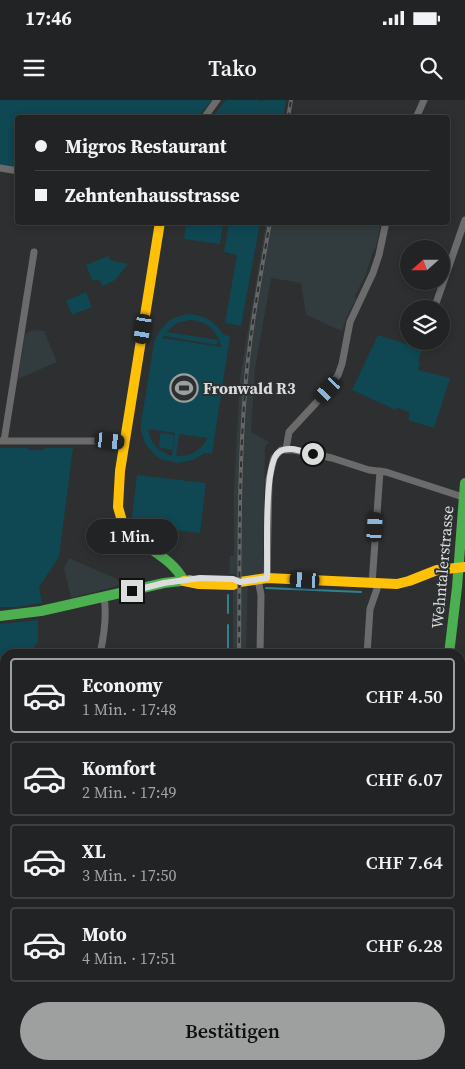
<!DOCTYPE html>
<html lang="de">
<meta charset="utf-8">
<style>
:root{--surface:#222324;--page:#2a2b2c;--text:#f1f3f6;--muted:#a2a4a6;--line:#3f4041;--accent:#9ea0a0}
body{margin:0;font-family:"Source Serif 4",serif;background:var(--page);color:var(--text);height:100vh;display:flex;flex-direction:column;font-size:19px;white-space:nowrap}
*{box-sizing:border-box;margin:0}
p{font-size:16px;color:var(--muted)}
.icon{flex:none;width:28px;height:28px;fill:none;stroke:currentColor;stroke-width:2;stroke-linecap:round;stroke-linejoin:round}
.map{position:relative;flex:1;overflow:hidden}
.details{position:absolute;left:0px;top:549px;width:465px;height:421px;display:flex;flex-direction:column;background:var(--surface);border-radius:15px 15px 0 0;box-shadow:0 2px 8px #0003,0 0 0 1px var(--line)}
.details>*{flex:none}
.hud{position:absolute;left:15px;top:15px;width:435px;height:110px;border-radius:5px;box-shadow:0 2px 8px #0003,0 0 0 1px var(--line);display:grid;align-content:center;height:110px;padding:0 20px;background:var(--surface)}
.needle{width:32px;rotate:249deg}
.tools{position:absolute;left:400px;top:140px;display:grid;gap:10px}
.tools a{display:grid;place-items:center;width:50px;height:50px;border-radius:50%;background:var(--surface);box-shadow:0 2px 8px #0003,0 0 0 1px var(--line);font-size:25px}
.end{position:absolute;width:22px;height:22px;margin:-11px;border:6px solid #dbdddd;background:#111;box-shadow:0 0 0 2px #111}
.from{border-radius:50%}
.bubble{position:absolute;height:35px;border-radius:18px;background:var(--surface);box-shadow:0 2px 8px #0003,0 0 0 1px var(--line);font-size:16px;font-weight:600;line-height:35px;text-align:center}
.car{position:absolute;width:15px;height:30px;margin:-15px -8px;border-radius:6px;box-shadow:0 0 4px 1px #0007;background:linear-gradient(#222 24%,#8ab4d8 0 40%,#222 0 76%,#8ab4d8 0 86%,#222 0)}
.hud b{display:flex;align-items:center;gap:18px;height:48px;font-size:19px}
.hud b+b{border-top:1px solid var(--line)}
.hud i{width:12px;height:12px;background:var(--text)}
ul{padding:9px 0 0;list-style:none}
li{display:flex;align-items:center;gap:15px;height:75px;margin:0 10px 8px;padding:0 10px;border:2px solid var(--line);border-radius:5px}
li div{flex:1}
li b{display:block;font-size:19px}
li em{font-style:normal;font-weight:600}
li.active{border-color:var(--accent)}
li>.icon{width:45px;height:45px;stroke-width:1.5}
.primary-button{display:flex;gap:10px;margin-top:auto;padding:10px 20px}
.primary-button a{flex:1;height:58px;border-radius:30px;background:var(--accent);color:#111;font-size:20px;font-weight:600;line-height:58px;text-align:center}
.status{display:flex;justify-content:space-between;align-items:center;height:35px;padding:0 25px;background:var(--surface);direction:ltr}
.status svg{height:14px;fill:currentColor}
header{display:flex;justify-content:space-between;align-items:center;height:65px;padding:0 20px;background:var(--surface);font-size:22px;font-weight:600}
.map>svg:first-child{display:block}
.built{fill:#323b3d}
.green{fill:#0f4753;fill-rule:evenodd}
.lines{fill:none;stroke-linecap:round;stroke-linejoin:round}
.stream{stroke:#2f8192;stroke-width:2}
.street{stroke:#6b6b6c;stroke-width:7}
.fast{stroke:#4caf50;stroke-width:10}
.slow{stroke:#ffc107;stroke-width:10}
.rail-casing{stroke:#656666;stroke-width:4}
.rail{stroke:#2d3031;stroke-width:2;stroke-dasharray:5.5;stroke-linecap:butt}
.route{stroke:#dbdddd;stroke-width:6}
.labels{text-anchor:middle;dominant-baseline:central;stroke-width:4;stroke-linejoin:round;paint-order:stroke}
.poi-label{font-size:16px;font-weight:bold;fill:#dbdddd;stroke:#2d3031;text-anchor:start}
.street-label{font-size:16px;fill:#dbdddd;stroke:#2d3031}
</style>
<div class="status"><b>17:46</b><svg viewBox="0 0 49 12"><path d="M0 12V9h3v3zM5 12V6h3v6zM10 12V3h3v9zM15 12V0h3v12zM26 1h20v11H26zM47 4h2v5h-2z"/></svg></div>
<header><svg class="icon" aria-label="menu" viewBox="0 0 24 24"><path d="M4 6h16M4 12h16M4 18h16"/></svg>Tako<svg class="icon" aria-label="search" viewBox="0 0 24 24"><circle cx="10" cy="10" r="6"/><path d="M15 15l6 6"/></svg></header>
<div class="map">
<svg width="465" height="969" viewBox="0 0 465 969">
<rect width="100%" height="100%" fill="#2e2f30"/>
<!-- built -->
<path class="built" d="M266 123H381L376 147 373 151 366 174 355 196 356 199 347 216 342 231 306 215 301 183 271 178 255 269 251 332 269 342 265 347 263 475H248L246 554H233V487L236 474H229L230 456H234V389L240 278Z
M32 230 44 231 57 262 18 279 25 234Z
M69 458 117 479 121 485 71 498 64 468Z"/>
<!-- green -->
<path class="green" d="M0 0H212L198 17 18 18 17 69 0 66Z
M226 0H259L262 2 263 0H286L283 17H212Z
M229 122 260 123 241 226 225 223 237 155 224 152Z
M186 123H223L220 144 184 139Z
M108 156 110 160 128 164 115 180 103 186 99 180H92L86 165Z
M86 192 92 207 72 215 66 201Z
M191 214C206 216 216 223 224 235L230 236 212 354 205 353 193 360 178 363 163 360 156 356 146 345 141 332V323L154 243C161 225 172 215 191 214ZM190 220C207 221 218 231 221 247L162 238 164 236 217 245 218 240 166 232 177 223ZM148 329 175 333 173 350 174 335 163 333 160 334 159 346 161 348 173 350 172 356C159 353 150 342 148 329ZM179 334 207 338V339C200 351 190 357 176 356Z
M378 235 422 249 418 261 420 262 418 270 450 278 434 328 408 320 410 313 397 307 396 310 352 290Z
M0 348H28L30 350H44L45 348H73L59 457 39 487 42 503 16 507H0Z
M137 375 206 383 200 433 131 425Z
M38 520V543L35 544 34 554H5V575L0 574V524Z
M0 751 5 755V855L0 857Z
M5 879 4 894 1 895V919L2 905 5 902V941L0 942 5 969H0V880Z"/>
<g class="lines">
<!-- stream -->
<path class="stream" d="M266 488 361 492
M228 513V495
M228 554V525"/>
<!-- street -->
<path class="street" d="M204 18 217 0
M416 18 424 0
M0 68 18 71
M434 209 465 120
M421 247 423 241
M0 341H110L124 343
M4 341 34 152
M286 349 289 332 328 290 338 275 342 264 350 222 373 173 379 155 386 122
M267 478 269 379 274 358 281 350H294L332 358 369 370 386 372 463 397
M258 479 261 495 260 554
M372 484 380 371
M100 554C104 536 107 515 104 497
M367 554 370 509 377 489V484
M4 638 5 648
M0 685H5
M0 749 5 752
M460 838 465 840
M62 969V965"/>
<!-- fast -->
<path class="fast" d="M122 421C135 447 169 452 184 481
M0 516 41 511 164 483 190 480
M449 554 457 487 465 383
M404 965V969
M333 969 334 965"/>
<!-- slow -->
<path class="slow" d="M122 421 118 407 120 371 160 122
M184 481 199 484 233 485 240 482 267 478 397 484 409 481 437 470 465 467"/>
<!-- rail casing -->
<g class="rail-casing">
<path id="rail" d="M288 18 291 0
M239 554C240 467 238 379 245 292 249 235 260 179 270 122
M236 969V965"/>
</g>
<!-- rail -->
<use href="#rail" class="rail"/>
</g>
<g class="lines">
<!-- route -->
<path class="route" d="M132 491 164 483 200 478 233 479 240 482 267 478C268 456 263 363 279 352 288 345 303 352 313 354"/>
</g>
<!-- icons -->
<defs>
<g id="stadium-ring" transform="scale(1.4375)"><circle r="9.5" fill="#2d3031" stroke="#9ea0a0" stroke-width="1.5"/><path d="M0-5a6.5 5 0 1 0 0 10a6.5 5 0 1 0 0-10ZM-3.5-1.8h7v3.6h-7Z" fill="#9ea0a0"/></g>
</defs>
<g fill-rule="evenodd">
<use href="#stadium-ring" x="184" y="288"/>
</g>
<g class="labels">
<!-- poi labels -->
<g class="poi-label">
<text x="203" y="288">Fronwald R3</text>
</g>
<!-- street labels -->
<g class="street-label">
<text transform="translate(442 467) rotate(-85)">Wehntalerstrasse</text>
</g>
</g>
</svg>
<div class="tools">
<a><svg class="needle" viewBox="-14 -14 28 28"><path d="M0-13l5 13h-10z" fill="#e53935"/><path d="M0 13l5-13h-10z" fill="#a2a4a6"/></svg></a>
<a><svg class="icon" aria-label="layers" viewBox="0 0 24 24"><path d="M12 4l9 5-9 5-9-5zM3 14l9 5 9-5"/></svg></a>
</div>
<i class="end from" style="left:313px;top:354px"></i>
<i class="end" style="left:132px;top:491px"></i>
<div class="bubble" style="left:86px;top:419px;width:92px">1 Min.</div>
<i class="car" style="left:143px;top:229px;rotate:189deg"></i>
<i class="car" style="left:328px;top:290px;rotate:223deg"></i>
<i class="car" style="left:110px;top:341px;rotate:96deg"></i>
<i class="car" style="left:375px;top:427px;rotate:4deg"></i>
<i class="car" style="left:305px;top:480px;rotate:273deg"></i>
<div class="hud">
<b><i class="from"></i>Migros Restaurant</b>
<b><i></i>Zehntenhausstrasse</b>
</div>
<section class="details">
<ul>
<li class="active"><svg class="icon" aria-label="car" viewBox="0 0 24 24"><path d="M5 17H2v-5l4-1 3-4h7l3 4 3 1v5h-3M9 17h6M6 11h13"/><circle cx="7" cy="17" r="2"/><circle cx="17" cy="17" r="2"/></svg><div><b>Economy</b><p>1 Min. · 17:48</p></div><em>CHF 4.50</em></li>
<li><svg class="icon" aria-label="car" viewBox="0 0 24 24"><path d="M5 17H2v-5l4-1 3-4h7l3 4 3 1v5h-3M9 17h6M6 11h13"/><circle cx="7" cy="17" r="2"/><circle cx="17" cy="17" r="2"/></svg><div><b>Komfort</b><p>2 Min. · 17:49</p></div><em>CHF 6.07</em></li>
<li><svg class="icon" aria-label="car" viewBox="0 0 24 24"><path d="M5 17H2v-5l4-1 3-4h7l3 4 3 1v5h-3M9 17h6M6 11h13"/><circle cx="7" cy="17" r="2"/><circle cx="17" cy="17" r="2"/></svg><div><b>XL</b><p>3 Min. · 17:50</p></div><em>CHF 7.64</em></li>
<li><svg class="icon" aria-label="car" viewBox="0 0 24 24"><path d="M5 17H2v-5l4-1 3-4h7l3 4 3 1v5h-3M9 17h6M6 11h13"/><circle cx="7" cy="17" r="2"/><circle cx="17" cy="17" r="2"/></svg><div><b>Moto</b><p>4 Min. · 17:51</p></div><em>CHF 6.28</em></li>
</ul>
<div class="primary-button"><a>Bestätigen</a></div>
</section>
</div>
